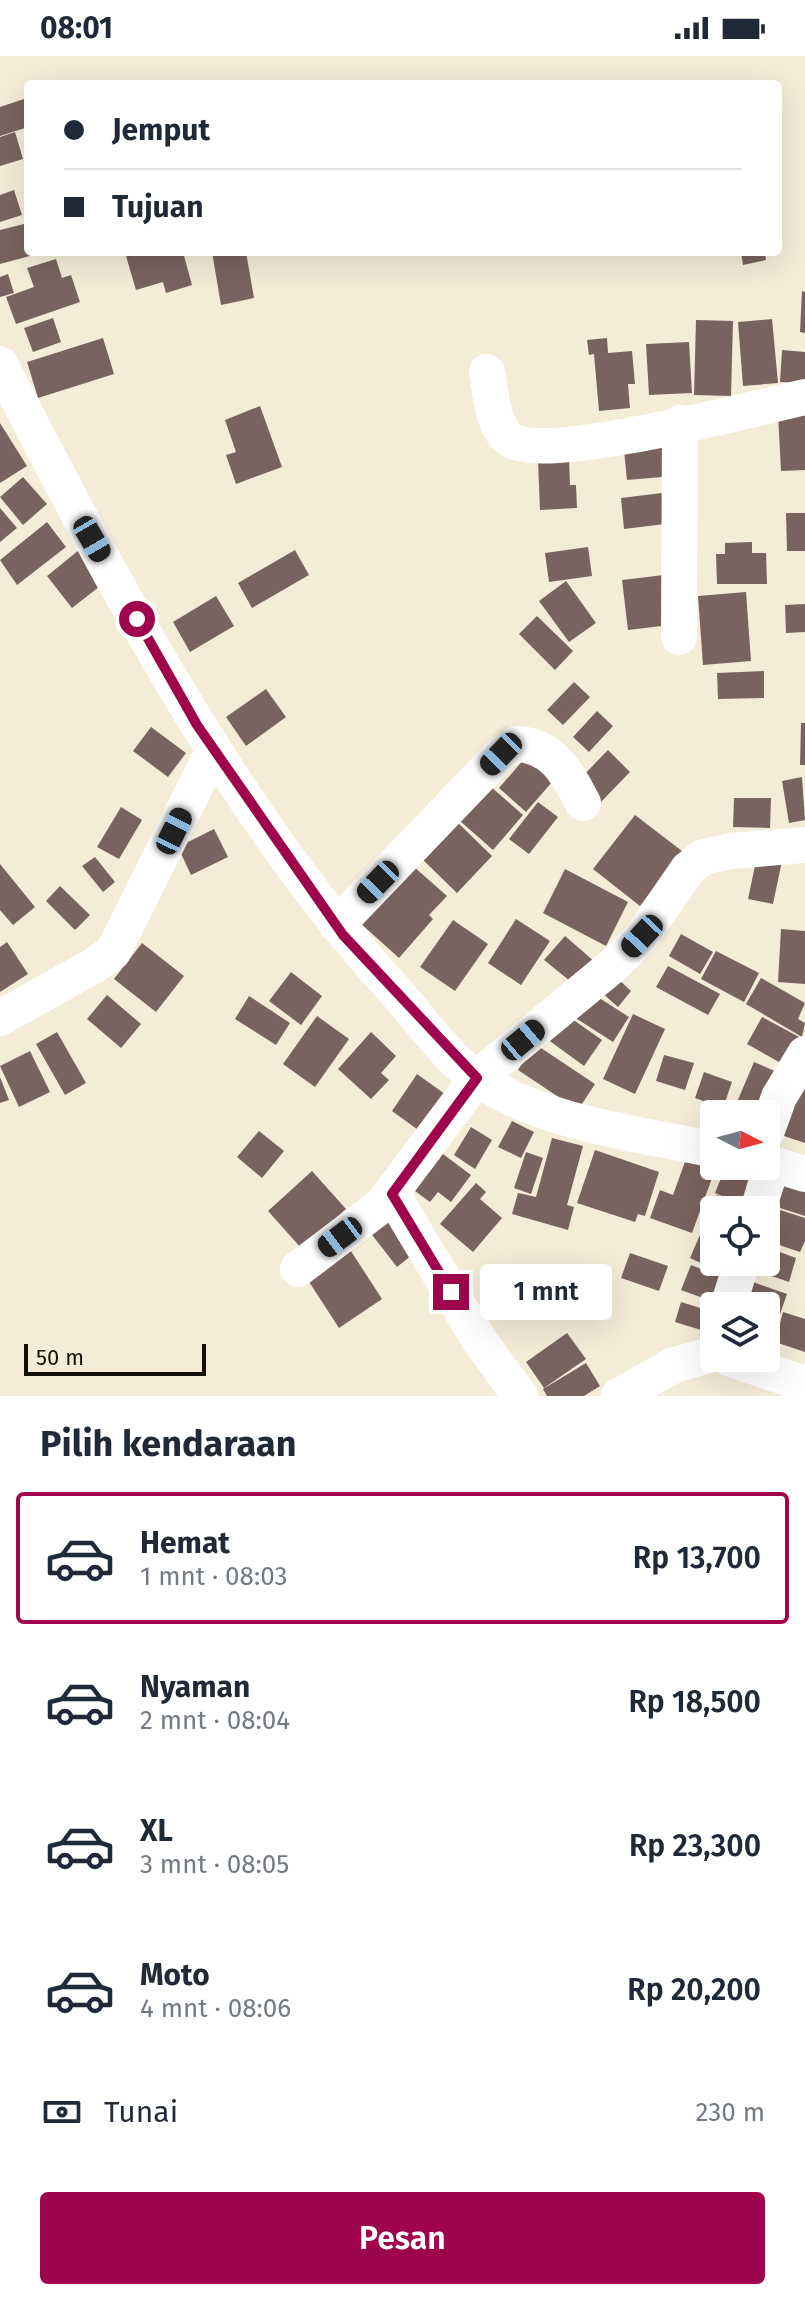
<!DOCTYPE html>
<html lang="id">
<meta charset="utf-8">
<style>
:root{--surface:#fff;--page:#f6f6f7;--text:#1f2937;--muted:#747a83;--line:#e0e1e3;--accent:#9f054c}
body{margin:0;font-family:"Fira Sans",sans-serif;background:var(--page);color:var(--text);height:100vh;display:flex;flex-direction:column;font-size:30px;white-space:nowrap}
*{box-sizing:border-box;margin:0}
p{font-size:26px;color:var(--muted)}
.icon{flex:none;width:44px;height:44px;fill:none;stroke:currentColor;stroke-width:2;stroke-linecap:round;stroke-linejoin:round}
.map{position:relative;height:1340px;overflow:hidden}
.drawer{display:flex;flex-direction:column;background:var(--surface);flex:1}
.drawer>*{flex:none}
.banner{position:absolute;left:24px;top:24px;width:758px;height:176px;border-radius:8px;box-shadow:0 8px 32px #0002;display:grid;align-content:center;height:176px;padding:0 40px;background:var(--surface)}
.needle{width:52px;rotate:96deg}
.controls{position:absolute;left:700px;top:1044px;display:grid;gap:16px}
.controls a{display:grid;place-items:center;width:80px;height:80px;border-radius:8px;background:var(--surface);box-shadow:0 8px 32px #0002;font-size:40px}
.scale{position:absolute;left:24px;bottom:20px;width:182px;box-sizing:border-box;padding-left:8px;border:4px solid #131009;border-top:0;font-size:22px;line-height:28px;white-space:nowrap;color:#131009;-webkit-text-stroke:6px #f4ecd7;paint-order:stroke}
.end{position:absolute;width:36px;height:36px;margin:-18px;border:10px solid #9f054c;background:#fff;box-shadow:0 0 0 4px #fff}
.from{border-radius:50%}
.bubble{position:absolute;height:56px;border-radius:8px;background:var(--surface);box-shadow:0 8px 32px #0002;font-size:26px;font-weight:600;line-height:56px;text-align:center}
.car{position:absolute;width:24px;height:48px;margin:-24px -12px;border-radius:10px;box-shadow:0 0 6px 2px #0007;background:linear-gradient(#222 24%,#8ab4d8 0 40%,#222 0 76%,#8ab4d8 0 86%,#222 0)}
.banner b{display:flex;align-items:center;gap:28px;height:76px;font-size:30px}
.banner b+b{border-top:2px solid var(--line)}
.banner i{width:20px;height:20px;background:var(--text)}
ul{padding:0;list-style:none}
li{display:flex;align-items:center;gap:24px;height:132px;margin:0 16px 12px;padding:0 24px;border:4px solid transparent;border-radius:8px}
li div{flex:1}
li b{display:block;font-size:30px}
li em{font-style:normal;font-weight:600}
li.selected{border-color:var(--accent)}
li>.icon{width:72px;height:72px;stroke-width:1.5}
h2{padding:0 40px;font-size:36px;line-height:96px}
.pay{display:flex;align-items:center;gap:20px;height:88px;padding:0 40px;font-size:30px}
.pay p{margin-inline-start:auto}
.button{display:flex;gap:16px;margin-top:auto;padding:16px 40px}
.button a{flex:1;height:92px;border-radius:8px;background:var(--accent);color:#fff;font-size:32px;font-weight:600;line-height:92px;text-align:center}
.status{display:flex;justify-content:space-between;align-items:center;height:56px;padding:0 40px;background:var(--surface);direction:ltr}
.status svg{height:22px;fill:currentColor}
.map>svg:first-child{display:block}
.building{fill:#79635e}
.lines{fill:none;stroke-linecap:round;stroke-linejoin:round}
.minor{stroke:#fff;stroke-width:36}
.route{stroke:#9f054c;stroke-width:10}
</style>
<div class="status"><b>08:01</b><svg viewBox="0 0 49 12"><path d="M0 12V9h3v3zM5 12V6h3v6zM10 12V3h3v9zM15 12V0h3v12zM26 1h20v11H26zM47 4h2v5h-2z"/></svg></div>
<div class="map">
<svg width="805" height="1340" viewBox="0 0 805 1340">
<rect width="100%" height="100%" fill="#f4ecd7"/>
<!-- building -->
<path class="building" d="M24 43 28 71 0 80V51Z
M15 76 23 103 0 110V81Z
M14 134 22 159 0 166V139Z
M28 167V196L41 197 0 208V174Z
M138 196H183L192 229 166 237 163 226 136 234 126 200Z
M212 196H246L254 242 221 249Z
M741 196H765L766 204 743 209Z
M56 203 62 222 71 219 80 246 16 268 6 241 34 231 27 212Z
M8 218 14 237 0 241V221Z
M802 235 805 236V277L800 276Z
M53 262 61 286 33 296 24 272Z
M772 263 778 327 743 330 738 266Z
M696 264 733 265 731 340 694 339Z
M103 282 114 318 38 342 27 306Z
M607 282 608 297 632 295 635 328H628L630 352 599 355 594 298 589 299 587 284Z
M689 286 692 337 649 339 646 288Z
M782 294 805 296V327L780 326Z
M260 350 282 411 236 428 226 399 236 396 225 364Z
M805 356V414L781 415 778 358Z
M0 367 27 410 0 427Z
M671 390 674 420 627 424 624 394Z
M569 403 570 429H576L577 452 540 454 538 405Z
M23 421 47 448 23 469 0 441Z
M662 437 665 468 624 473 621 442Z
M0 452 17 472 0 486Z
M786 457H805V495H787Z
M47 466 66 491 17 529 0 504Z
M752 486V497H766L767 528H717L716 498H725V487Z
M588 491 592 520 549 526 545 497Z
M79 494 104 527 72 552 47 520Z
M295 494 309 519 252 552 238 527Z
M664 519 670 569 628 574 622 524Z
M566 525 596 567 569 586 539 545Z
M746 536 751 605 703 609 698 540Z
M216 540 234 570 190 596 173 566Z
M805 548V576L786 577 785 549Z
M537 560 573 595 555 614 519 578Z
M764 615V642L718 643 717 617Z
M574 626 590 641 563 669 547 654Z
M266 633 286 661 246 690 226 661Z
M597 655 613 670 589 696 573 681Z
M801 667H805V709H800Z
M151 671 186 697 168 721 133 695Z
M532 694 559 718 526 756 499 732Z
M608 694 630 716 598 749 576 727Z
M802 721 805 764 789 767 782 725Z
M490 730 523 759 493 794 459 764Z
M734 742H771L770 772 733 771Z
M538 746 558 761 529 798 509 783Z
M121 751 142 764 119 803 97 791Z
M635 759 682 795 640 850 593 813Z
M454 763 492 800 457 837 419 800Z
M214 773 228 801 191 819 178 791Z
M757 800 782 805 773 848 748 843Z
M95 801 115 826 103 836 82 810Z
M0 808 35 851 13 869 0 854Z
M413 810 447 840 429 859 433 863 399 902 358 865Z
M565 813 628 846 606 890 543 857Z
M60 830 90 859 75 874 46 845Z
M516 863 550 885 521 929 488 907Z
M453 864 488 888 455 935 420 911Z
M781 873 805 875V928L778 926Z
M681 878 713 896 700 918 669 900Z
M565 880 595 906 575 929 544 904Z
M7 886 28 918 0 936V891Z
M142 887 184 920 156 956 114 923Z
M716 895 759 917 744 946 701 923Z
M668 910 720 938 708 959 656 931Z
M291 916 322 940 301 969 269 945Z
M614 919 631 935 618 951 600 935Z
M761 922 805 947 798 963 805 967 802 981 746 948Z
M590 936 629 961 613 986 574 961Z
M107 939 141 968 121 992 87 963Z
M249 940 290 967 276 989 235 963Z
M565 958 602 984 584 1010 547 983Z
M633 958 665 973 635 1038 603 1023Z
M317 960 349 983 315 1031 283 1008Z
M762 961 803 983 788 1011 747 988Z
M57 976 86 1027 65 1039 36 988Z
M371 976 396 1000 381 1017 389 1024 371 1043 338 1013Z
M535 988 595 1028 578 1054 518 1014Z
M30 995 50 1036 19 1051 0 1010Z
M664 999 694 1007 685 1034 656 1025Z
M754 1006 784 1019 765 1058 737 1046Z
M704 1016 732 1026 723 1052 695 1042Z
M417 1018 456 1046 421 1076 392 1055Z
M0 1021 9 1044 0 1047Z
M789 1028 805 1033V1087L772 1076Z
M512 1065 534 1076 521 1102 498 1091Z
M471 1071 492 1084 475 1113 454 1099Z
M259 1075 284 1095 262 1122 237 1101Z
M552 1082 583 1090 567 1149 574 1151 568 1174 512 1158 518 1137 536 1141Z
M595 1094 659 1116 645 1160 638 1158 635 1166 577 1147Z
M526 1096 543 1102 531 1138 514 1132Z
M443 1098 471 1119 451 1146 438 1136 430 1146 415 1135Z
M686 1103 715 1114 692 1177 650 1162 660 1134 673 1139Z
M726 1110 760 1125 749 1152 715 1137Z
M312 1115 346 1153 302 1193 268 1155Z
M787 1121 805 1126V1160L777 1151Z
M476 1127 486 1136 480 1143 502 1162 473 1196 440 1168Z
M717 1139 748 1154H714V1163L707 1160Z
M390 1151 422 1191 397 1211 366 1171Z
M777 1153 805 1162V1185L800 1196 767 1185Z
M703 1172 714 1177V1206H722L718 1215 690 1202Z
M347 1189 382 1243 339 1272 304 1218Z
M766 1191 796 1202 789 1226 757 1215 760 1206H766Z
M630 1197 668 1210 659 1235 621 1222Z
M691 1209 720 1220 711 1245 681 1234Z
M753 1226 787 1238 766 1298V1250H745Z
M681 1246 707 1254 701 1274 675 1266Z
M783 1256 805 1263V1296L775 1286Z
M567 1277 586 1303 544 1332 526 1306Z
M586 1307 600 1330 584 1340H547L543 1333Z"/>
<g class="lines">
<!-- minor -->
<path class="minor" d="M0 308C111 523 231 756 395 935 421 964 446 1001 478 1023 545 1068 637 1077 714 1094
M487 316C491 336 492 372 511 384 547 407 755 352 805 341
M679 581 680 367
M337 869 501 698 516 688C553 689 567 717 583 747
M0 962 95 909 113 896 214 693
M766 1077 779 1041 805 998
M766 1106 805 1118
M392 1138 480 1285 520 1340
M758 1154 772 1108
M298 1213 382 1149 477 1022 616 907 642 880 688 813 703 801 731 795 805 789
M728 1250 742 1206
M728 1302 805 1328
M619 1340 674 1309 714 1298"/>
</g>
<g class="lines">
<!-- route -->
<path class="route" d="M137 563 197 669 343 879 477 1022 392 1138 451 1236"/>
</g>
</svg>
<div class="controls">
<a><svg class="needle" viewBox="-14 -14 28 28"><path d="M0-13l5 13h-10z" fill="#e53935"/><path d="M0 13l5-13h-10z" fill="#747a83"/></svg></a>
<a><svg class="icon" aria-label="locate" viewBox="0 0 24 24"><circle cx="12" cy="12" r="6"/><path d="M12 2v4M12 18v4M2 12h4M18 12h4"/></svg></a>
<a><svg class="icon" aria-label="layers" viewBox="0 0 24 24"><path d="M12 4l9 5-9 5-9-5zM3 14l9 5 9-5"/></svg></a>
</div>
<div class="scale">50 m</div>
<i class="end from" style="left:137px;top:563px"></i>
<i class="end" style="left:451px;top:1236px"></i>
<div class="bubble" style="left:480px;top:1208px;width:132px">1 mnt</div>
<i class="car" style="left:92px;top:483px;rotate:150deg"></i>
<i class="car" style="left:501px;top:698px;rotate:224deg"></i>
<i class="car" style="left:174px;top:775px;rotate:26deg"></i>
<i class="car" style="left:378px;top:826px;rotate:224deg"></i>
<i class="car" style="left:642px;top:880px;rotate:223deg"></i>
<i class="car" style="left:523px;top:984px;rotate:50deg"></i>
<i class="car" style="left:340px;top:1181px;rotate:233deg"></i>
<div class="banner">
<b><i class="from"></i>Jemput</b>
<b><i></i>Tujuan</b>
</div>
</div>
<section class="drawer">
<h2>Pilih kendaraan</h2>
<ul>
<li class="selected"><svg class="icon" aria-label="car" viewBox="0 0 24 24"><path d="M5 17H2v-5l4-1 3-4h7l3 4 3 1v5h-3M9 17h6M6 11h13"/><circle cx="7" cy="17" r="2"/><circle cx="17" cy="17" r="2"/></svg><div><b>Hemat</b><p>1 mnt · 08:03</p></div><em>Rp 13,700</em></li>
<li><svg class="icon" aria-label="car" viewBox="0 0 24 24"><path d="M5 17H2v-5l4-1 3-4h7l3 4 3 1v5h-3M9 17h6M6 11h13"/><circle cx="7" cy="17" r="2"/><circle cx="17" cy="17" r="2"/></svg><div><b>Nyaman</b><p>2 mnt · 08:04</p></div><em>Rp 18,500</em></li>
<li><svg class="icon" aria-label="car" viewBox="0 0 24 24"><path d="M5 17H2v-5l4-1 3-4h7l3 4 3 1v5h-3M9 17h6M6 11h13"/><circle cx="7" cy="17" r="2"/><circle cx="17" cy="17" r="2"/></svg><div><b>XL</b><p>3 mnt · 08:05</p></div><em>Rp 23,300</em></li>
<li><svg class="icon" aria-label="car" viewBox="0 0 24 24"><path d="M5 17H2v-5l4-1 3-4h7l3 4 3 1v5h-3M9 17h6M6 11h13"/><circle cx="7" cy="17" r="2"/><circle cx="17" cy="17" r="2"/></svg><div><b>Moto</b><p>4 mnt · 08:06</p></div><em>Rp 20,200</em></li>
</ul>
<div class="pay"><svg class="icon" aria-label="cash" viewBox="0 0 24 24"><path d="M3 7h18v10H3z"/><circle cx="12" cy="12" r="2"/></svg>Tunai<p>230 m</p></div>
<div class="button"><a>Pesan</a></div>
</section>
